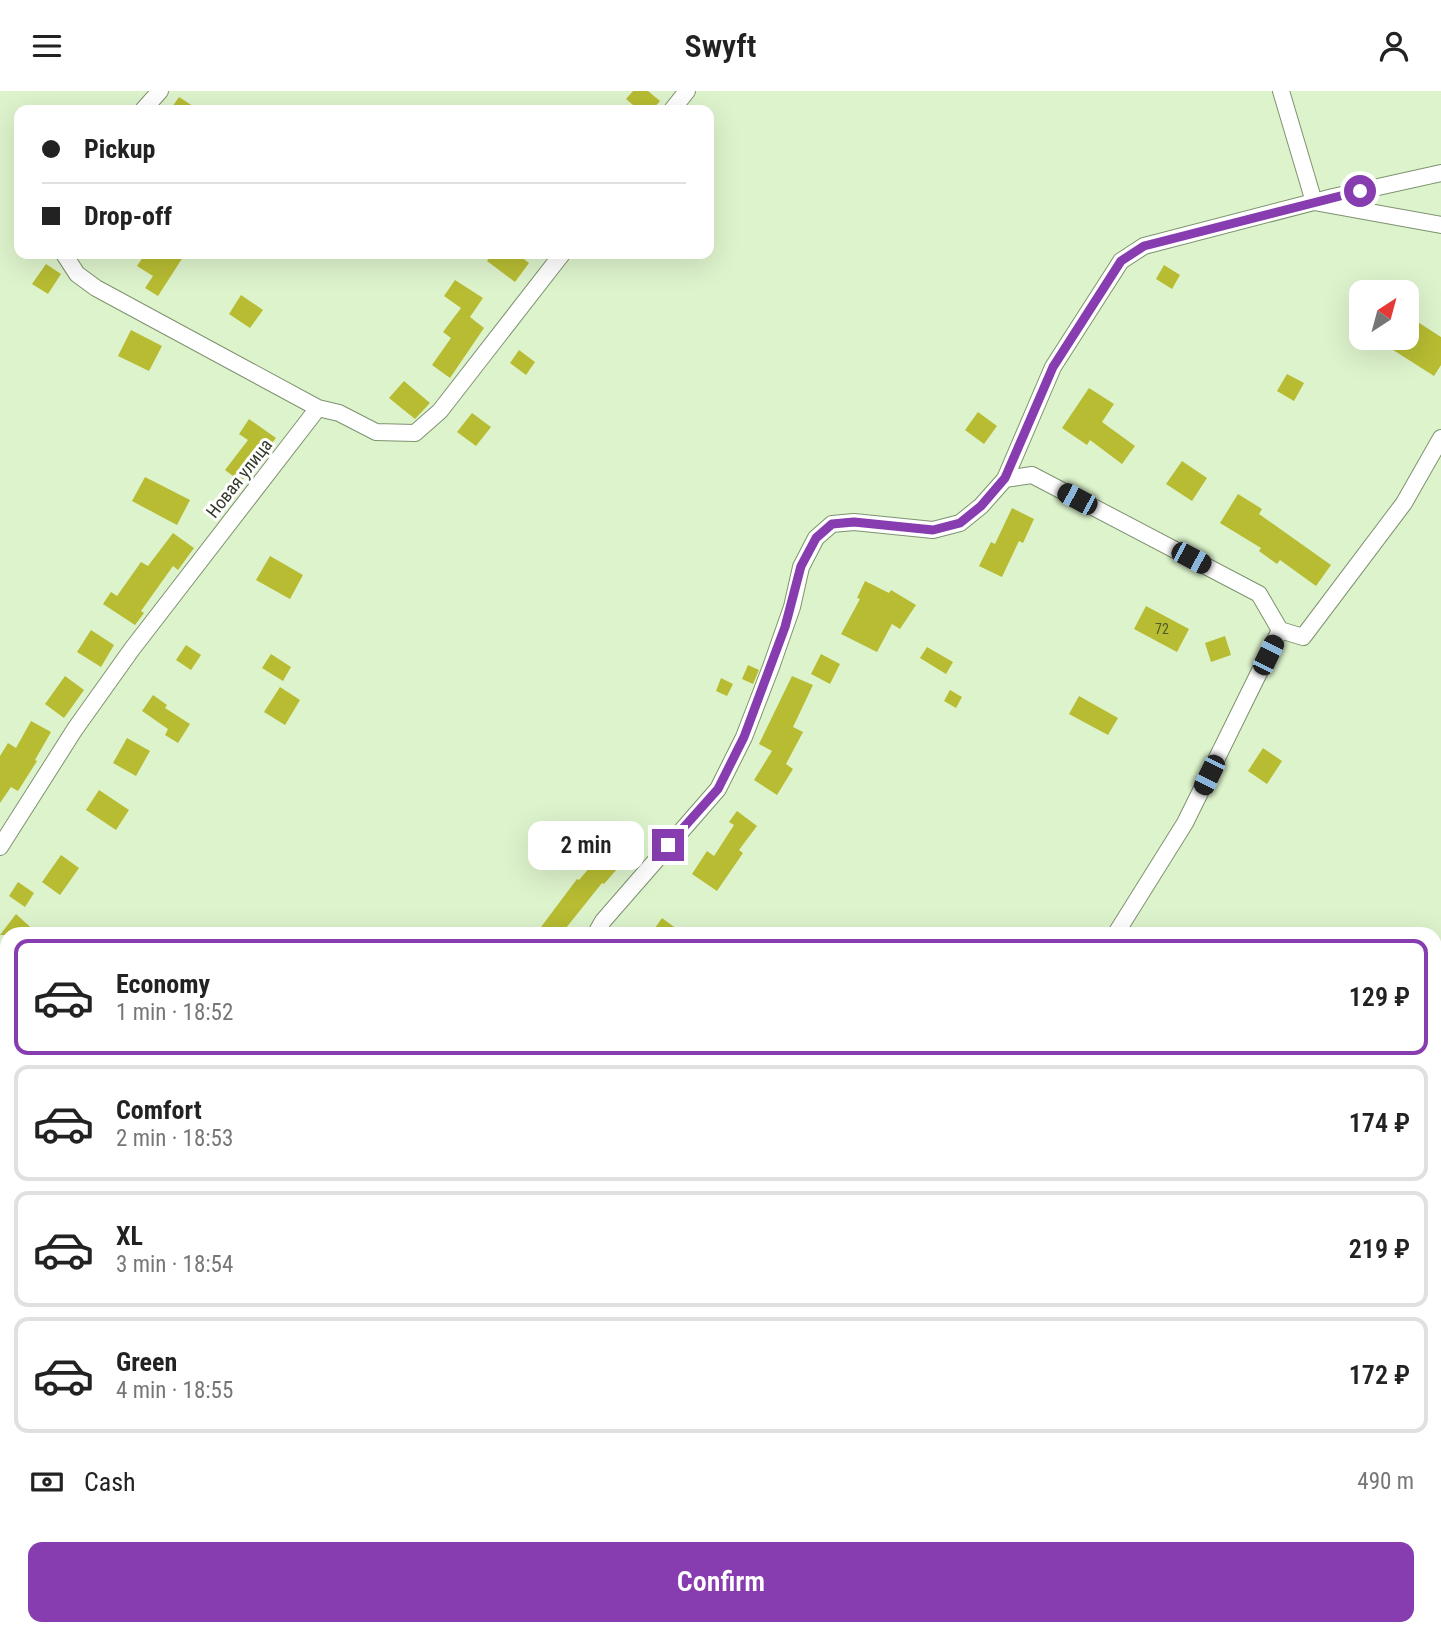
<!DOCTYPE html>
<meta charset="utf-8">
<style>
:root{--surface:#fff;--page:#f2f2f2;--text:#222;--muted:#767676;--line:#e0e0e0;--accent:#873daf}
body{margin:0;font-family:"Roboto Condensed",sans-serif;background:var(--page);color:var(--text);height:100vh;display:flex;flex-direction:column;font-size:26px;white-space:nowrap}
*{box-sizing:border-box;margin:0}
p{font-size:23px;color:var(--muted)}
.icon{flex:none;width:38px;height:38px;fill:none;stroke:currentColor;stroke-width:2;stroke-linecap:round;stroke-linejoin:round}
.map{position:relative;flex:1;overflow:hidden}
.sheet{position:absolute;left:0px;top:836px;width:1442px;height:709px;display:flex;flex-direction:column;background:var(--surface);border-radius:21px 21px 0 0;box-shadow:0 7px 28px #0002}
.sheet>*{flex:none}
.hud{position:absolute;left:14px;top:14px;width:700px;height:154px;border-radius:14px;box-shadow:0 7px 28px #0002;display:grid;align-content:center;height:154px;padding:0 28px;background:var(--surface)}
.needle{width:46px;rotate:36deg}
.controls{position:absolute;left:1349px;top:189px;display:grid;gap:14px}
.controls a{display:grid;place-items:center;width:70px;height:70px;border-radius:14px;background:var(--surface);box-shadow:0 7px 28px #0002;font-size:35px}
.end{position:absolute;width:32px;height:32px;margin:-16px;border:9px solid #873daf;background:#fff;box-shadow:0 0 0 4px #fff}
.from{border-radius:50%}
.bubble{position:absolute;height:49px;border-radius:14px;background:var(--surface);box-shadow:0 7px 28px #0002;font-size:23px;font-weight:600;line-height:49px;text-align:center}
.car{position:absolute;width:21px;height:42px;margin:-21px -10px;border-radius:9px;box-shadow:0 0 5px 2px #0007;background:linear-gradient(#222 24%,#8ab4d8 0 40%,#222 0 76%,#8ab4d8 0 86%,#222 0)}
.hud b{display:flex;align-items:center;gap:24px;height:66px;font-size:26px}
.hud b+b{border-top:2px solid var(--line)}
.hud i{width:18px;height:18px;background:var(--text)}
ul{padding:12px 0 0;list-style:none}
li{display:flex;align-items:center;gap:21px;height:116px;margin:0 14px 10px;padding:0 14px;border:4px solid var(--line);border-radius:14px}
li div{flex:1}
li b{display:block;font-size:26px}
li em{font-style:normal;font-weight:600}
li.selected{border-color:var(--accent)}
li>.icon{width:63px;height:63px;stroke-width:1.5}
.pay{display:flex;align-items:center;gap:18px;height:77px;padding:0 28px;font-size:26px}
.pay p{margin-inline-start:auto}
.button{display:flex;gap:14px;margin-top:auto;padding:14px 28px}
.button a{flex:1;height:80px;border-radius:14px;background:var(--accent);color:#fff;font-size:28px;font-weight:600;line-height:80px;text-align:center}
header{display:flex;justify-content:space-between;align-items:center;height:91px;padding:0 28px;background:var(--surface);font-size:32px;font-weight:600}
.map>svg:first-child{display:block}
.building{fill:#b7bc32}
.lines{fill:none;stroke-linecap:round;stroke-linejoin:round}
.street-casing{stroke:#7e926f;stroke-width:18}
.street{stroke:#fff;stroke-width:16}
.route{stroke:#873daf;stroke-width:9}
.labels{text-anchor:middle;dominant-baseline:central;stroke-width:6;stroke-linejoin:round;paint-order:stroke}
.number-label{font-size:14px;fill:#525a2d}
.street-label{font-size:18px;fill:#31392b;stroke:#fff}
</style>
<header><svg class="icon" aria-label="menu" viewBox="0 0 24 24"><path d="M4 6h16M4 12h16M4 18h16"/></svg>Swyft<svg class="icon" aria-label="person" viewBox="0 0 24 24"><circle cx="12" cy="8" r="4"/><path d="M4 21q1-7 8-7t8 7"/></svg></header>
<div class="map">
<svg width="1441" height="1545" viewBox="0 0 1441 1545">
<rect width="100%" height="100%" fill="#ddf3cc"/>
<!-- building -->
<path class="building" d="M633 0H648L660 10 652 19H639L626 8Z
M179 6 199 19H170Z
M145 163H185L158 205 145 197 153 185 137 175Z
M492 163H517L529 172 515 191 487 170Z
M46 173 61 183 48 203 32 193Z
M1164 174 1180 184 1172 198 1156 188Z
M455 189 483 207 470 226 484 237 450 287 432 274 451 247 443 241 461 217 444 205Z
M241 204 263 219 250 237 229 223Z
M1407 224 1441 246V274L1434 285 1390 257 1397 247H1407Z
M131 239 162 255 149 280 118 265Z
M519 259 535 271 526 284 510 272Z
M1287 283 1304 292 1294 310 1277 300Z
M404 290 430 312 415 328 389 307Z
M1089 297 1114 313 1102 331 1135 355 1122 373 1090 349 1087 354 1062 337Z
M978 321 997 335 984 353 965 339Z
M472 322 491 336 476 355 457 341Z
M249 328 276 347 241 391 225 379 248 349 239 343Z
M1182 370 1207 387 1192 410 1166 393Z
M145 386 190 409 177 434 132 410Z
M1238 403 1262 418 1259 423 1331 474 1316 495 1280 469 1277 473 1259 460 1261 457 1220 432Z
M1012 417 1034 428 1023 452 1019 450 1002 486 979 475 991 451 995 453Z
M173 442 194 457 178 479 173 475 141 520 144 522 135 534 103 513 111 501 117 505 141 471 148 475Z
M270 465 303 484 290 508 256 489Z
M865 490 889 502 891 499 916 514 900 538 892 533 877 561 841 543 860 508 857 507Z
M1146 515 1189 538 1177 561 1134 538Z
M91 539 114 554 101 576 77 561Z
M1225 545 1231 564 1211 571 1205 552Z
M186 554 201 564 191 579 176 569Z
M927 556 953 571 946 583 920 567Z
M271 563 291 576 283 590 262 577Z
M821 563 840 573 830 593 811 583Z
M748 574 759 579 753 593 742 588Z
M65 585 84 599 64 627 45 613Z
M792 585 813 594 793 636 803 641 786 673 793 678 777 704 754 689 772 660 759 653Z
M721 587 733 593 727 605 716 600Z
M280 596 300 609 285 634 264 621Z
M950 599 962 606 956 617 944 610Z
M153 604 167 614 165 617 190 633 178 652 165 644 168 638 142 620Z
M1079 605 1118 627 1108 644 1069 623Z
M31 630 51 641 35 669 37 670 18 700 11 696 0 712V665L8 652 16 657Z
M127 647 150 660 136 685 113 672Z
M1263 657 1282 670 1267 693 1248 680Z
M99 699 129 719 116 739 86 719Z
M737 720 757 735 739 759 743 762 717 800 692 783 707 760 714 765 734 734 729 731Z
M607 756 624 770 604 793 602 792 566 837 575 844H535L577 788 579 789Z
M61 764 79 777 60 804 42 791Z
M18 791 34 802 25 816 9 805Z
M16 823 39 844H0Z
M662 827 685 844H650Z"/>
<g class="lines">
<!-- street casing -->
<g class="street-casing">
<path id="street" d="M1281 0 1314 111 1441 134
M143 19 160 0
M672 19 687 0
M64 163 77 183 96 197 318 317
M1005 388 1032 384 1259 503 1280 539
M0 756 75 638 132 558 318 317 339 322 376 341 415 342 440 320 562 163
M595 844 603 830 718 698 744 646 771 576 792 516 801 476 816 447 832 433 854 431 933 439 960 432 981 415 1005 388 1053 276 1121 170 1144 155 1333 106 1441 82
M1115 844 1185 732 1280 539 1303 546 1404 412 1441 347
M653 1538 662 1545
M217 1545 219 1538
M629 1545 633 1538
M995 1545V1538"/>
</g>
<!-- street -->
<use href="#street" class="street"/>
</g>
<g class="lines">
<!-- route -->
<path class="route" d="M668 754 718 698 744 646 785 536 801 475 816 447 832 433 854 431 933 439 960 432 981 415 1005 387 1053 276 1121 170 1144 155 1360 100"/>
</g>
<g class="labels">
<!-- number labels -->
<g class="number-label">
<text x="1162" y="538">72</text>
</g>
<!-- street labels -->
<g class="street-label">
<text transform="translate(239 387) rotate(-52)">Новая улица</text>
</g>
</g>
</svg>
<div class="controls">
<a><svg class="needle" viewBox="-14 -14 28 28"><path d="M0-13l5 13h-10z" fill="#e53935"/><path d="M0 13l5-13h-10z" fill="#767676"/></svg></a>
</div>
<i class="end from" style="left:1360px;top:100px"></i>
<i class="end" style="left:668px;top:754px"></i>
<div class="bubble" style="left:528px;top:730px;width:116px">2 min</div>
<i class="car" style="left:1077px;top:408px;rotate:298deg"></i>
<i class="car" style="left:1191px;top:467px;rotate:118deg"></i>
<i class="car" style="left:1268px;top:564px;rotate:26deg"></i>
<i class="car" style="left:1209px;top:684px;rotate:206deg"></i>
<div class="hud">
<b><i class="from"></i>Pickup</b>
<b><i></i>Drop-off</b>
</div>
<section class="sheet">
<ul>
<li class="selected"><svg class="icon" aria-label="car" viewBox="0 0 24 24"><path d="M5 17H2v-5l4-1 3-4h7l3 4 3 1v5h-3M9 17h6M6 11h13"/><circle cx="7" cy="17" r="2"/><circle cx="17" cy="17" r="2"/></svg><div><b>Economy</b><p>1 min · 18:52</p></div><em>129 ₽</em></li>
<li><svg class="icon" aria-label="car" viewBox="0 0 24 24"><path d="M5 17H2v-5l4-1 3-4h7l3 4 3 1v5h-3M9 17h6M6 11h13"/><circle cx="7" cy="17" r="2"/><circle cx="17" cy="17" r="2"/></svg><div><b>Comfort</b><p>2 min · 18:53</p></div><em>174 ₽</em></li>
<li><svg class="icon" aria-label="car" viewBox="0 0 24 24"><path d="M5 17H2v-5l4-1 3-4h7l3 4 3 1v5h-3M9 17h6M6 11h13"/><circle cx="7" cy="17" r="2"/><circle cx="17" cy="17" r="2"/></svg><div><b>XL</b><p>3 min · 18:54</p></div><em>219 ₽</em></li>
<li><svg class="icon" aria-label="car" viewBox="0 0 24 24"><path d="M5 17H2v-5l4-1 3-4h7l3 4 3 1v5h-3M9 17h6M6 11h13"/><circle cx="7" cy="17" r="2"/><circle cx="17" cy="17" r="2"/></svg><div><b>Green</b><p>4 min · 18:55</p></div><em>172 ₽</em></li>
</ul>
<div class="pay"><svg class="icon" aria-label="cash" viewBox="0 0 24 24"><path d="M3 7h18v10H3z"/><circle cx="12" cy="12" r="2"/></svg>Cash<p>490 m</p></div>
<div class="button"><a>Confirm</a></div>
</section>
</div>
